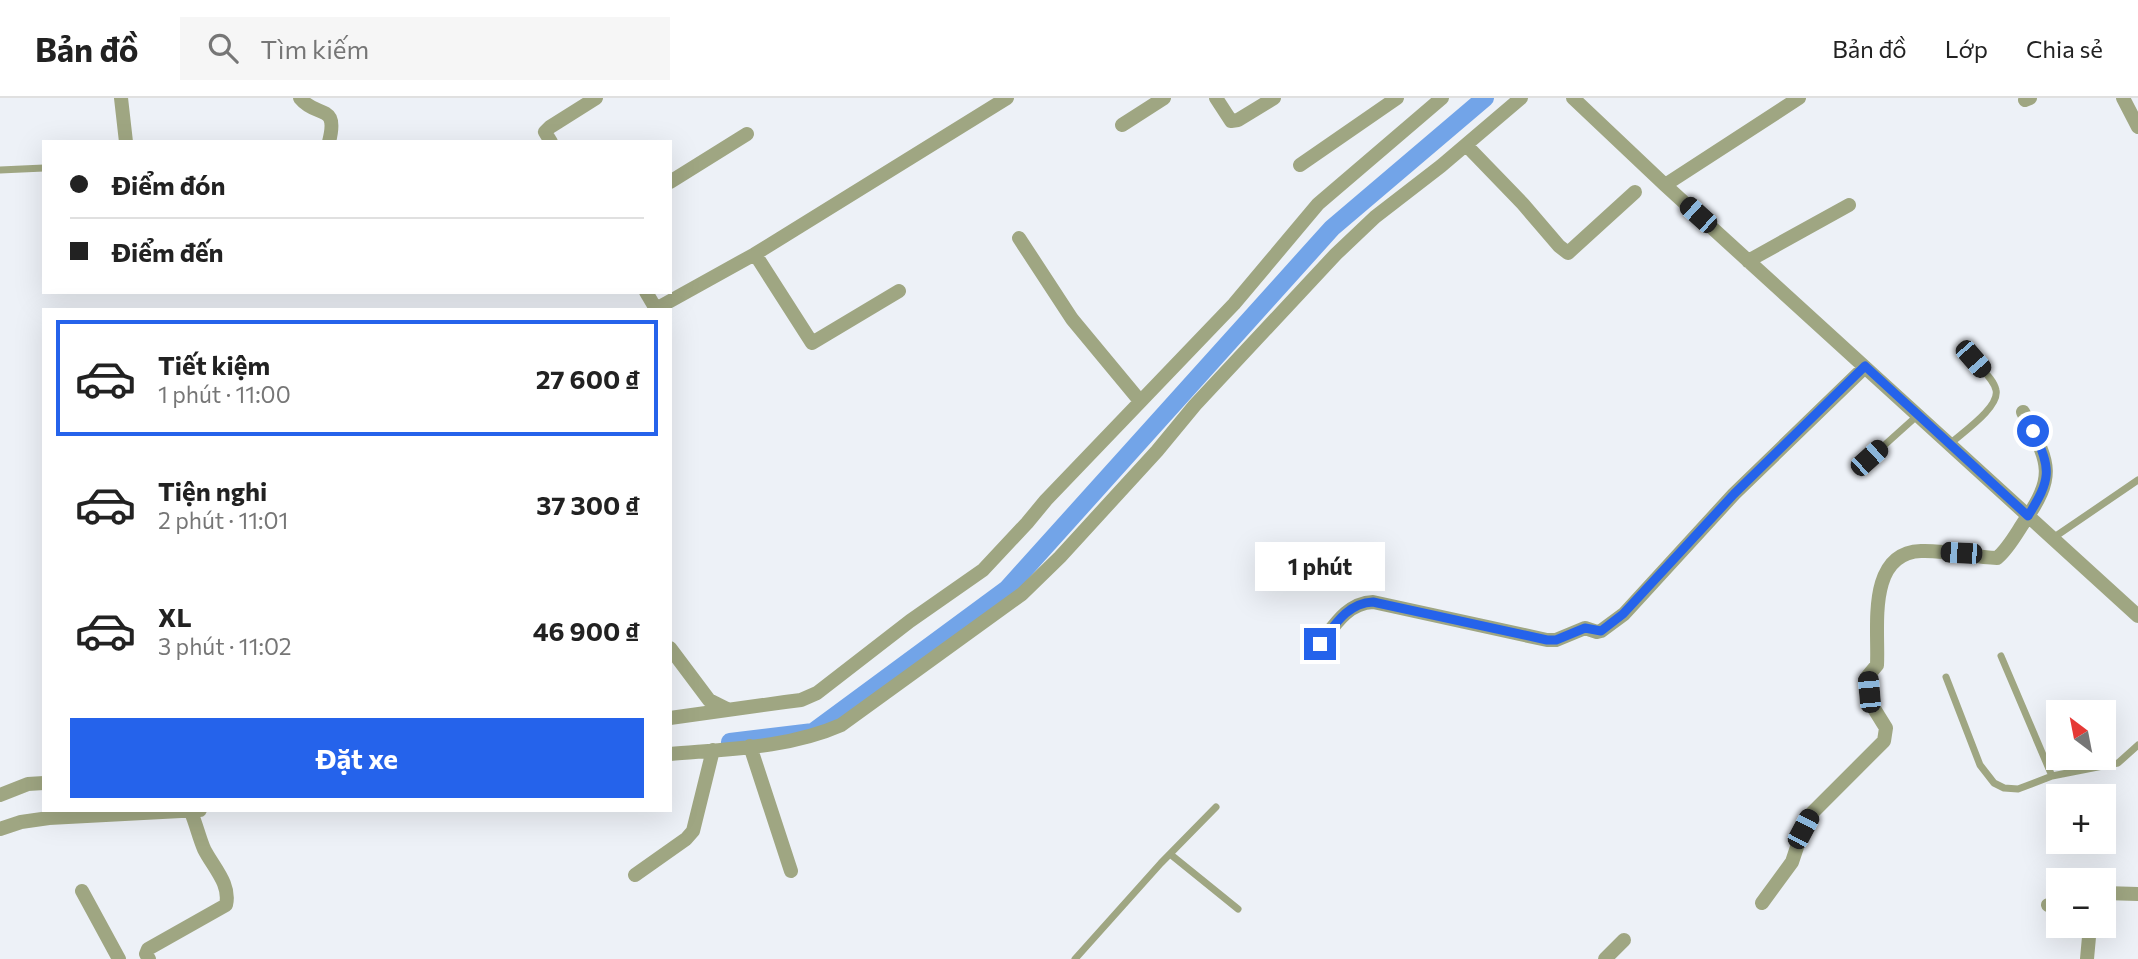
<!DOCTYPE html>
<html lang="vi">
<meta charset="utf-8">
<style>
:root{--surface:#fff;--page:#f6f6f6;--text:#222;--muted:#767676;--line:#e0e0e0;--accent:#2563eb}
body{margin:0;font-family:Commissioner,sans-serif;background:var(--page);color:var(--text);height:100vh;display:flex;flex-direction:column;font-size:26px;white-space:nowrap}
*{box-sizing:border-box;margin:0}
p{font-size:23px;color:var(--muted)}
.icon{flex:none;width:38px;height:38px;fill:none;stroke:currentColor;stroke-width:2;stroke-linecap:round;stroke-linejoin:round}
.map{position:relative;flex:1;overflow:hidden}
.drawer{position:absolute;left:42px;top:210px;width:630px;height:504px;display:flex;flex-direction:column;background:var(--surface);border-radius:0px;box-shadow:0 7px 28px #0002}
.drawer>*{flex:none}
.banner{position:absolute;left:42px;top:42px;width:630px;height:154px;border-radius:0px;box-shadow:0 7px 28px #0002;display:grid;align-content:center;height:154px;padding:0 28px;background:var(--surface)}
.needle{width:46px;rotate:328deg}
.fabs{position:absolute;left:2046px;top:602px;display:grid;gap:14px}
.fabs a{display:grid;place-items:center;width:70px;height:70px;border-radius:0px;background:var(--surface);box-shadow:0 7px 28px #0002;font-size:35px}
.end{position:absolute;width:32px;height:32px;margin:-16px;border:9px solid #2563eb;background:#fff;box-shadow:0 0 0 4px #fff}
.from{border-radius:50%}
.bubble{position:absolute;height:49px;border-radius:0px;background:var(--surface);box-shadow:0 7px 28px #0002;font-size:23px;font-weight:700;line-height:49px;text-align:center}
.car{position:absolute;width:21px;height:42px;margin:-21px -10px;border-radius:9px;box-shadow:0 0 5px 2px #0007;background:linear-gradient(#222 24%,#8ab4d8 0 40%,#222 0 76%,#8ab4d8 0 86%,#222 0)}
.banner b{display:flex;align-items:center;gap:24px;height:66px;font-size:26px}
.banner b+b{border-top:2px solid var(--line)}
.banner i{width:18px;height:18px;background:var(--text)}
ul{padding:12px 0 0;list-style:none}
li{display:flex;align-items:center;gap:21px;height:116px;margin:0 14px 10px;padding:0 14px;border:4px solid transparent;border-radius:0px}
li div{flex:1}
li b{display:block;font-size:26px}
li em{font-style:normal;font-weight:700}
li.current{border-color:var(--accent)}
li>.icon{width:63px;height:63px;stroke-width:1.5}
.cta{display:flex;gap:14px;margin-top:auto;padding:14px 28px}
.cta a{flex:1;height:80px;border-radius:0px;background:var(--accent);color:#fff;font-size:28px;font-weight:700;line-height:80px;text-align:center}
header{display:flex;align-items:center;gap:42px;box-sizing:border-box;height:98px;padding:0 35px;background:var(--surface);border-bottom:2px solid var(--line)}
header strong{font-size:33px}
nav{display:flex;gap:38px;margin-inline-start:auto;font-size:24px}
.search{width:490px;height:63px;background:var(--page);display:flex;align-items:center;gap:18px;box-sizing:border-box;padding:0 24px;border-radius:0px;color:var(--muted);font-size:26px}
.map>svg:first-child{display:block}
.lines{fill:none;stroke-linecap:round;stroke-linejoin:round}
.canal{stroke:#72a4e8;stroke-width:18}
.lane{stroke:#9fa682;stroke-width:7}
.street{stroke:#9fa682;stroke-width:14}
.route{stroke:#2563eb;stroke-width:9}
</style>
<header>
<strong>Bản đồ</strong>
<div class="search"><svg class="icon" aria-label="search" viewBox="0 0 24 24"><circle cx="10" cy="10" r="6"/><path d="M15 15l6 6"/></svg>Tìm kiếm</div>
<nav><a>Bản đồ</a><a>Lớp</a><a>Chia sẻ</a></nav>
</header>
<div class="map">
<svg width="2138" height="861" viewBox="0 0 2138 861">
<rect width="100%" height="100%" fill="#edf1f7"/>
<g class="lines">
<!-- canal -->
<path class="canal" d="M730 644 813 634 1007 491 1332 130 1485 0"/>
<!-- lane -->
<path class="lane" d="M0 72 44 70
M1951 345C1963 334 2000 309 1996 292 1994 281 1980 270 1973 261
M1869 361 1918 317
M2053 440 2138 382
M2001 558 2052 678
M1946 579 1980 667 1994 685 2004 690 2018 691 2052 678 2118 665 2138 647
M1170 756 1238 811
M1075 861 1161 765 1216 709"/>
<!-- street -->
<path class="street" d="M121 0 126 44
M300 0C317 21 339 4 329 44
M1216 0 1231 23 1238 22 1274 0
M1573 0 1665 87 2138 518
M2123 0 2138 29
M2025 2 2030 0
M1122 27 1164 0
M551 44 545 34 550 29 596 0
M1466 47 1523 106 1559 148 1568 155 1635 94
M1300 67 1397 0
M670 84 747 36
M1665 87 1799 0
M1019 140 1072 221 1140 303
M755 156 812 245 899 193
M1748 163 1849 107
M646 194 656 211
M654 212 755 156 1007 0
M1320 546C1334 528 1347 505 1373 504L1547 542H1556L1585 530 1597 534 1601 533 1624 516 1734 396 1865 269
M670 550 709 602 727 611
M670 620 785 604 801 602 817 595 910 523 983 472 1027 425 1046 402 1234 206 1318 106 1442 0
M750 648 791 773
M670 656C727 651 789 650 841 627L1022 496 1060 459 1157 353 1195 307 1336 156 1375 119 1441 68 1521 0
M0 697 28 686 44 685
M0 731 21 724 49 720 200 712
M635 777 686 741 693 733 713 652
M82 793 119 861
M2104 795 2138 796
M1762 805 1792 764 1803 731 1811 716 1884 643 1886 630 1873 609 1867 579 1877 567C1879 531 1866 455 1921 453 1947 452 1972 459 1997 460 2008 451 2016 436 2024 424 2058 375 2048 364 2023 314
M2048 807 2058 805
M149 861 146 856 148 851 226 807C231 786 213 769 204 751 199 739 196 726 191 714
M1605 861 1624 842
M2087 861 2090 828"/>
</g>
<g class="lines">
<!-- route -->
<path class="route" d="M1320 546C1334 528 1347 505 1373 504L1547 542H1556L1585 530 1601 533 1623 516 1734 396 1865 268 2028 418C2051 381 2052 372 2033 333"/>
</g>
</svg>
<div class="fabs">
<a><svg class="needle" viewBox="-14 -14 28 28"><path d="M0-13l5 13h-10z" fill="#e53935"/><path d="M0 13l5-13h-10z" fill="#767676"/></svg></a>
<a>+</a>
<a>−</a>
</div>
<i class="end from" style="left:2033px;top:333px"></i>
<i class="end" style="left:1320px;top:546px"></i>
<div class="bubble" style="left:1255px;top:444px;width:130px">1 phút</div>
<i class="car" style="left:1698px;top:117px;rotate:312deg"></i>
<i class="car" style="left:1973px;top:261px;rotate:139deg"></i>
<i class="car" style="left:1869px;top:360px;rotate:48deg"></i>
<i class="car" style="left:1961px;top:455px;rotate:273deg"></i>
<i class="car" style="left:1869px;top:594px;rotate:355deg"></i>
<i class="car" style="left:1803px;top:731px;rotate:28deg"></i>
<div class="banner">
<b><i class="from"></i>Điểm đón</b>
<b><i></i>Điểm đến</b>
</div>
<section class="drawer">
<ul>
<li class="current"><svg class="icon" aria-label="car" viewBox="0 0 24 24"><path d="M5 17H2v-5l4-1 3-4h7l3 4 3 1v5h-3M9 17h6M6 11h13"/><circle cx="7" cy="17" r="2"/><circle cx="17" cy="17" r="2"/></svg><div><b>Tiết kiệm</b><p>1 phút · 11:00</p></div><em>27 600 ₫</em></li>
<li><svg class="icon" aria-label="car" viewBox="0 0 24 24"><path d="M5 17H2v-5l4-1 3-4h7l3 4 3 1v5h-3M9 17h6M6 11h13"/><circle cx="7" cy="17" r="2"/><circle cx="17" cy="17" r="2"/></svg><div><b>Tiện nghi</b><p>2 phút · 11:01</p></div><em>37 300 ₫</em></li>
<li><svg class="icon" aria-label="car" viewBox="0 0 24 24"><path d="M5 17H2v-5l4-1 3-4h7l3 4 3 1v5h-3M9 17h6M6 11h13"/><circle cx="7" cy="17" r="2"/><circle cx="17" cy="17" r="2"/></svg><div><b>XL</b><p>3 phút · 11:02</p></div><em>46 900 ₫</em></li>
</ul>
<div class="cta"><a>Đặt xe</a></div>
</section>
</div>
